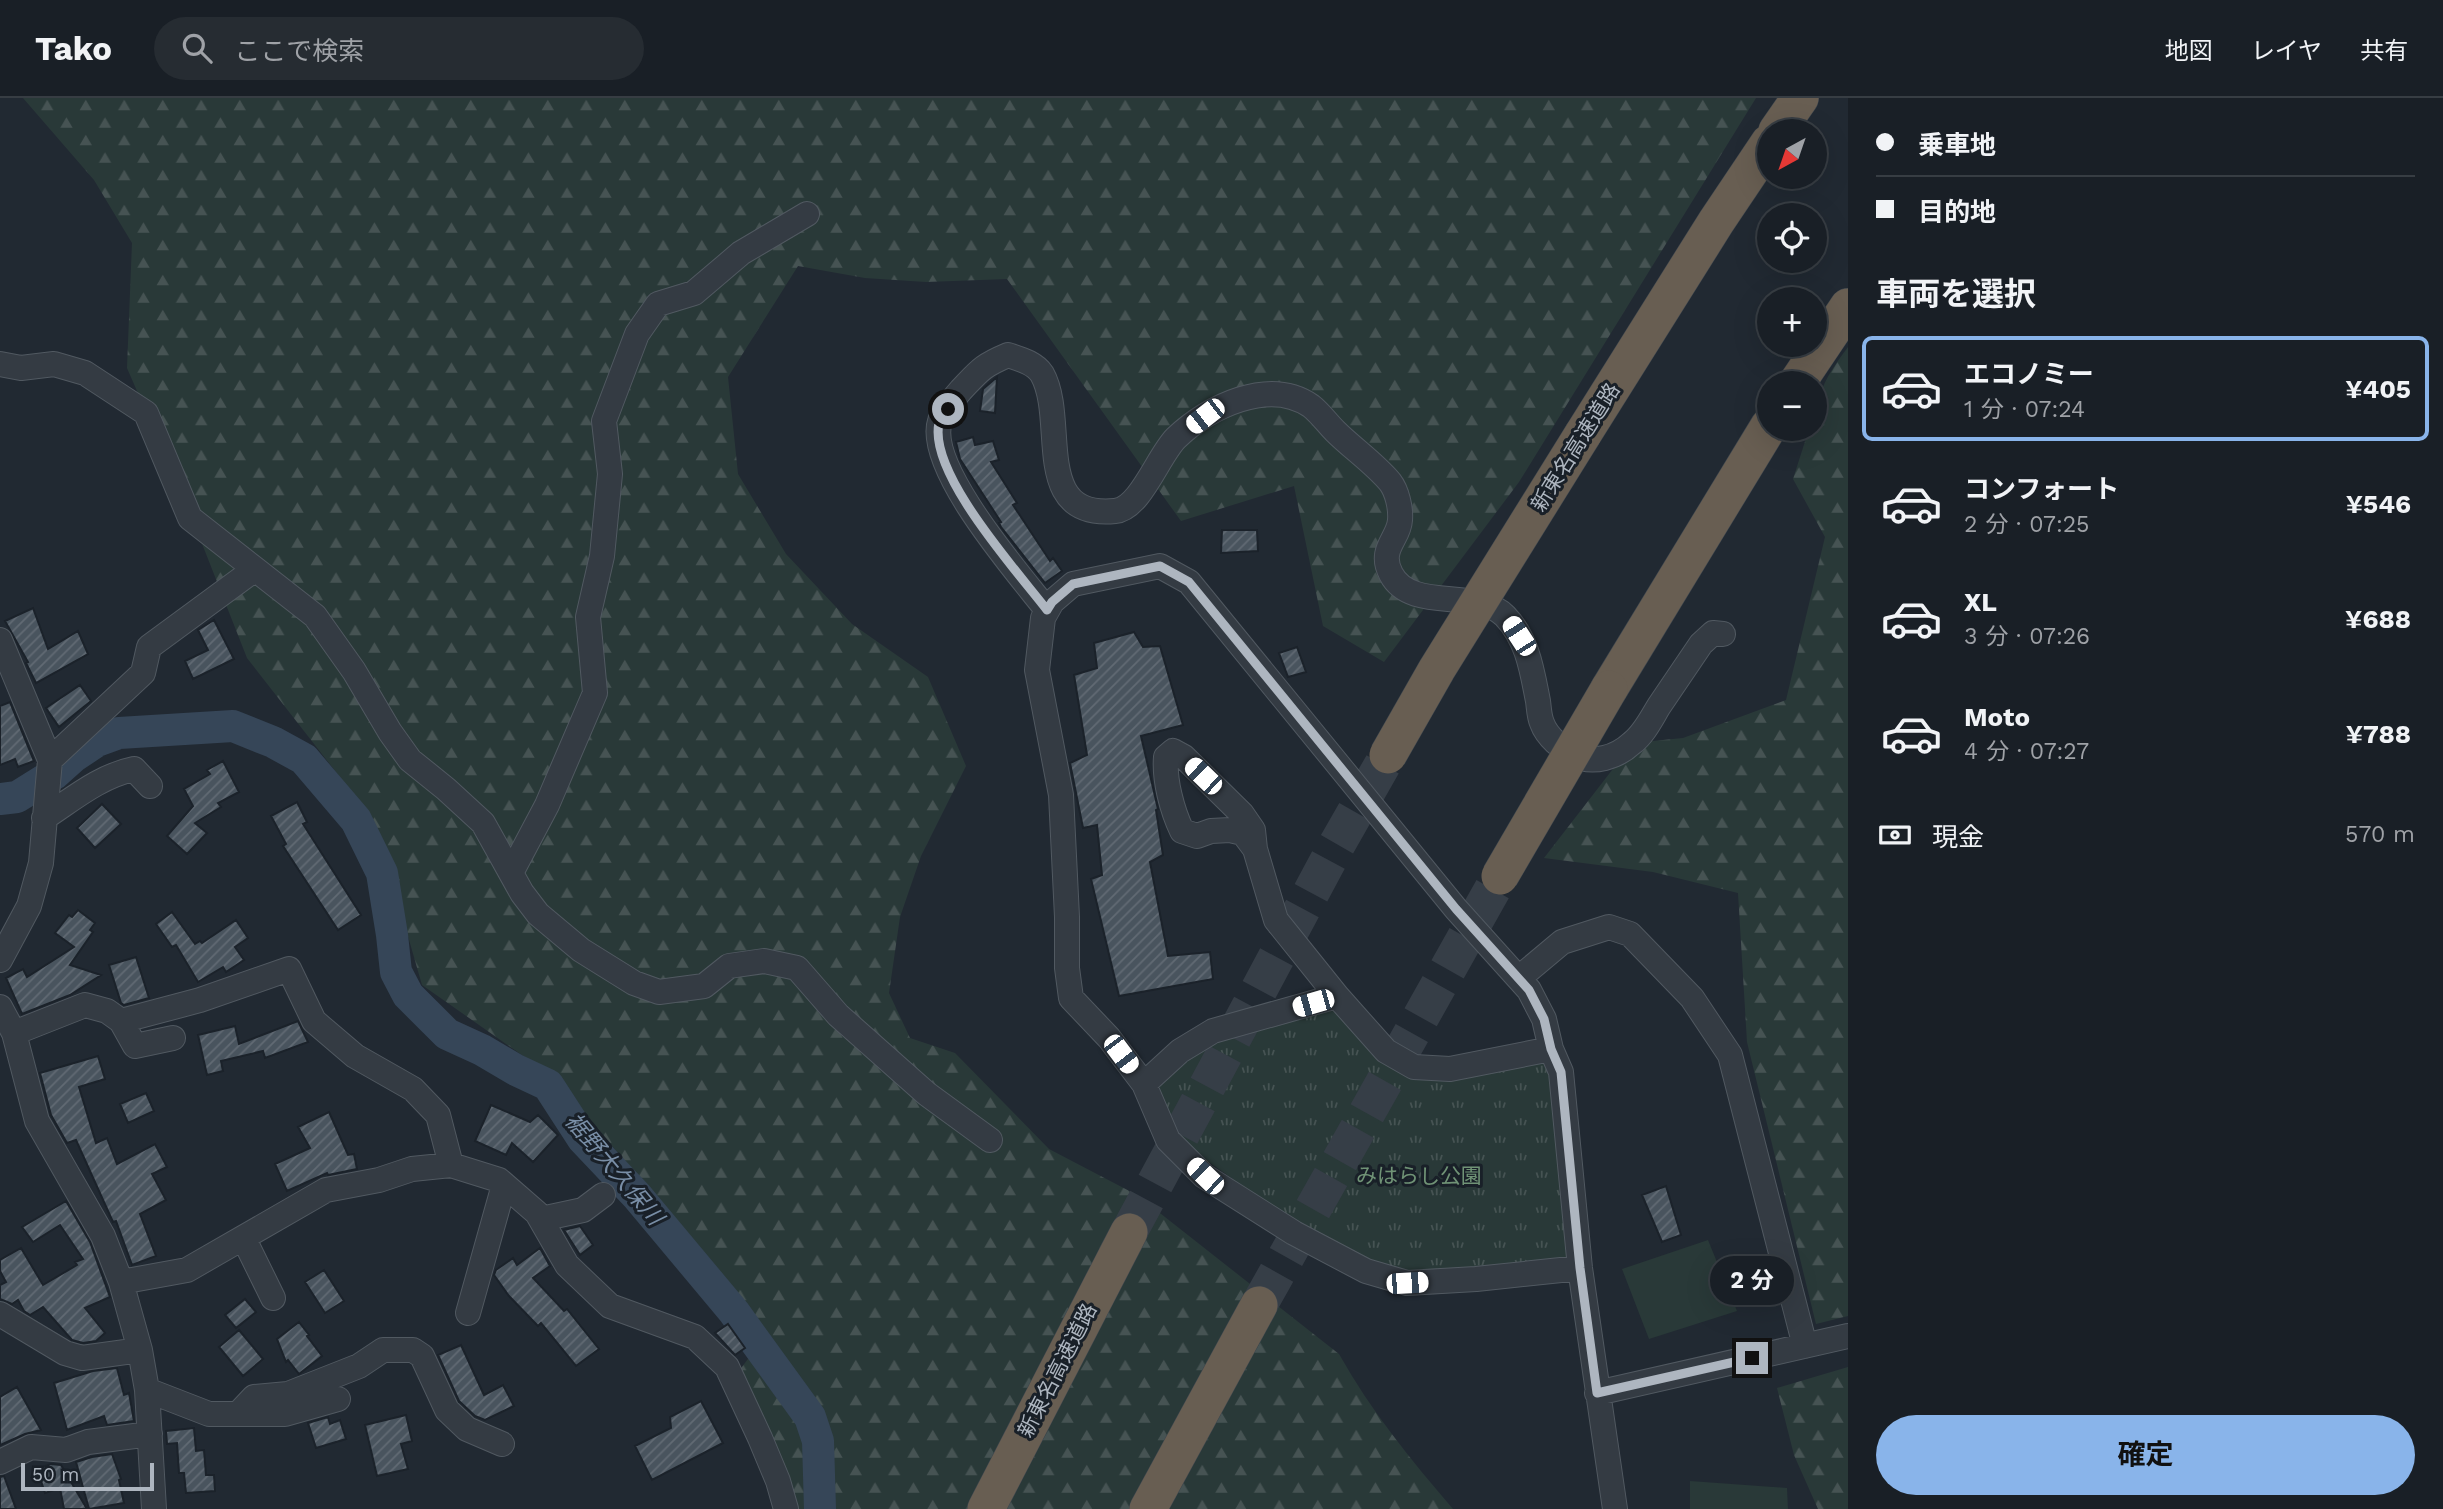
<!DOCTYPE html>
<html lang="ja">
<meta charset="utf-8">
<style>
:root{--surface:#191f26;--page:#262c32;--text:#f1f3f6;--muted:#9fa2a7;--line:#373d43;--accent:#89b4ea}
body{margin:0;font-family:"Work Sans","Noto Sans JP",sans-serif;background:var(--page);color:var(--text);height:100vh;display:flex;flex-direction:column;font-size:26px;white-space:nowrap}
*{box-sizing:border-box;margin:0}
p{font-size:23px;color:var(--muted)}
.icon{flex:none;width:38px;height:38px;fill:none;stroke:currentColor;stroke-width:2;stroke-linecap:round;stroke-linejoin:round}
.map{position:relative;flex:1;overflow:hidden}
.side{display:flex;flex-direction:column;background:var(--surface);width:595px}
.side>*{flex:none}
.guide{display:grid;align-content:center;height:154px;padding:0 28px;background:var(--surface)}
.needle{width:46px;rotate:220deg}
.controls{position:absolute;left:1757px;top:21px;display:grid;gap:14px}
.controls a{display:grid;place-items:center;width:70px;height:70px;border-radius:50%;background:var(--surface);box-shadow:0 7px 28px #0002,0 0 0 2px var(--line);font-size:35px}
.scale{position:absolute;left:21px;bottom:18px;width:133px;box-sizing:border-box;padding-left:7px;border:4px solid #aeb6c0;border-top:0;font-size:19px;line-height:24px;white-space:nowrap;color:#aeb6c0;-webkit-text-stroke:5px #192028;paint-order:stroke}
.end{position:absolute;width:32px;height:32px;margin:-16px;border:9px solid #aeb6c0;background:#111;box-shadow:0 0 0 4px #111}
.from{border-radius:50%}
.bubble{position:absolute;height:49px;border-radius:24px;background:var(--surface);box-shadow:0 7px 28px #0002,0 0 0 2px var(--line);font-size:23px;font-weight:700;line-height:49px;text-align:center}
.car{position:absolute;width:21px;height:42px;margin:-21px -10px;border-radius:9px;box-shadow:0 0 5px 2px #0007;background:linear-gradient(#fff 24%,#345 0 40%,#fff 0 76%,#345 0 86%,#fff 0)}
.guide b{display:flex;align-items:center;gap:24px;height:66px;font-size:26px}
.guide b+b{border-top:2px solid var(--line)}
.guide i{width:18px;height:18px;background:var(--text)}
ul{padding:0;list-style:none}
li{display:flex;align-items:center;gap:21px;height:105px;margin:0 14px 10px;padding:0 14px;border:4px solid transparent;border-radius:10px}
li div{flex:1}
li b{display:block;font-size:26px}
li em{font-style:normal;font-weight:700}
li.current{border-color:var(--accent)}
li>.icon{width:63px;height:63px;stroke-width:1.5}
h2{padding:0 28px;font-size:32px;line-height:84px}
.pay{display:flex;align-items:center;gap:18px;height:77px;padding:0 28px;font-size:26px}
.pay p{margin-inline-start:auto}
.button{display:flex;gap:14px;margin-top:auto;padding:14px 28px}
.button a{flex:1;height:80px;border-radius:42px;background:var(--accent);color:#111;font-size:28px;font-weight:700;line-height:80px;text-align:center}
header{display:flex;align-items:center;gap:42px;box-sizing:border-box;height:98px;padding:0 35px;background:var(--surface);border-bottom:2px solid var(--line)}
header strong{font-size:33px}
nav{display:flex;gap:38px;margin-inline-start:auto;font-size:24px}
.search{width:490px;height:63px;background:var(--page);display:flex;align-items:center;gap:18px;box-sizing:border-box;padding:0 24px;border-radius:38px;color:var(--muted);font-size:26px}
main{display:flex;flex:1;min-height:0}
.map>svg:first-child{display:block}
.grass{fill:url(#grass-tufts)}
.forest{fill:url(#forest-firs)}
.pitch{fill:#293938}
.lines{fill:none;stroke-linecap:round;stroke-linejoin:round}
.river{stroke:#364658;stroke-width:32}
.building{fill:url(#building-hatch);stroke:#1b222a;stroke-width:2}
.highway-tunnel{stroke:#363e47;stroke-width:37;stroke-dasharray:37 18;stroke-linecap:butt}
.minor-casing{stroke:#515961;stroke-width:26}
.highway-casing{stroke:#3e464e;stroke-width:38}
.minor{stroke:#343b43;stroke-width:24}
.highway{stroke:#685e52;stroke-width:37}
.highway-bridge-casing{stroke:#3e464e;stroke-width:38;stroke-linecap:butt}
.highway-bridge{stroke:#685e52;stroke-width:37}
.route{stroke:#aeb6c0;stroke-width:9}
.labels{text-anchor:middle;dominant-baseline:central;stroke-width:6;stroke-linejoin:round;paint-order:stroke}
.street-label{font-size:21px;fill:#aeb6c0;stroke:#192028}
.park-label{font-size:21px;fill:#709376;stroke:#192028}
.water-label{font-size:23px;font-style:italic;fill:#798ea6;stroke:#192028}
</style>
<header>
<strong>Tako</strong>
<div class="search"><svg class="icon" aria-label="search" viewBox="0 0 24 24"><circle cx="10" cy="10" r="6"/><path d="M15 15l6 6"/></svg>ここで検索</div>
<nav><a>地図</a><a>レイヤ</a><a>共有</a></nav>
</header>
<main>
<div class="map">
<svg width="1848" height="1411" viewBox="0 0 1848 1411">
<defs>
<pattern id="grass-tufts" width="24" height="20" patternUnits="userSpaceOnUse" patternTransform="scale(1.75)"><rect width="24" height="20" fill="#293938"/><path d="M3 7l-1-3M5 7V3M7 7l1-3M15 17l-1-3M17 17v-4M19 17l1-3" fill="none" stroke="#465353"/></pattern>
<pattern id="forest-firs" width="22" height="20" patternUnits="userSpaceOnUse" patternTransform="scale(1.75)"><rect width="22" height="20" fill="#293938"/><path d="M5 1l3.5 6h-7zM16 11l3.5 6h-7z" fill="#465353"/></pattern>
<pattern id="building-hatch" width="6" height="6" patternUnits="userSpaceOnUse" patternTransform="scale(1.75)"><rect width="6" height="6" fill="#49545e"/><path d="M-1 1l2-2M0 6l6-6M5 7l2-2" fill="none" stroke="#616a73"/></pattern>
</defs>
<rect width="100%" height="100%" fill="#212932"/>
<!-- grass -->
<path class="grass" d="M1335 910 1375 956 1545 964 1556 977 1573 1154 1563 1166 1403 1175 1369 1162 1273 1109 1187 1049 1157 991 1194 951Z"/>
<!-- forest -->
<path class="forest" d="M23 0H1756L1519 384 1384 564 1323 528 1294 388 1181 423 1007 181 926 184 865 180 798 168 728 279 738 376 786 456 852 526 928 579 966 668 921 758 900 819 889 895 910 940 955 955 1049 1051 1137 1097 1339 1256C1371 1313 1411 1362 1453 1411H797L739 1273 762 1242 668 1112 549 976 422 887 383 751 350 692 247 560 188 410 127 270 132 145 94 82Z
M1848 249V1218L1816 1226 1747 944 1738 795 1653 774 1544 760 1633 645 1683 640 1786 602 1825 439 1793 381 1809 331H1815C1815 295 1828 276 1848 249Z
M1848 1269V1411H1818L1794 1357 1777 1290Z"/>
<!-- pitch -->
<path class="pitch" d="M1708 1142 1737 1213 1649 1241 1622 1171Z
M1690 1383 1787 1390 1788 1411H1690Z"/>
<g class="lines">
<!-- river -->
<path class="river" d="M0 701 17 699 54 676 73 659 97 643 119 635 233 628 273 644 304 661 356 722 382 775 392 837 396 874 408 897 447 936 482 952 516 972 548 987 583 1041 637 1098 734 1214 810 1319 818 1343 820 1411"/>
</g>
<!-- building -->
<path class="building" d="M997 279 995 315 980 313 983 291Z
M973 339 975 347 993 343 999 362 991 364 1017 405 1013 407 1050 463 1053 460 1062 473 1045 485 1001 429 999 425 1001 424 960 361 956 344Z
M1222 432H1257L1258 453 1221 455Z
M33 510 48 551 78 533 88 556 36 585 26 565 28 564 5 523Z
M214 522 234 561 193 581 185 563 208 552 198 532Z
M1134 534 1143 549 1160 548 1183 627 1141 638 1158 711 1156 712 1163 757 1150 764 1168 858 1210 854 1213 881 1119 898 1091 781 1102 777 1097 727 1083 730 1070 665 1087 657 1074 577 1097 570 1094 545Z
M1297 549 1306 574 1288 579 1279 555Z
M80 587 91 603 59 629 46 610Z
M10 604 34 663 18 669 15 661 0 667V608Z
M223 663 239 694 218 705 221 709 195 725 207 735 187 756 167 738 193 708 184 691 210 676 207 672Z
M297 704 307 724 303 726 361 817 338 832 283 748 286 746 271 718Z
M102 706 121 726 95 750 77 730Z
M78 812 95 825 90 832 93 834 70 867 101 877 70 897 22 916 6 880 23 871 27 879 74 849 55 835 69 817 72 819Z
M172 814 195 846 200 843 202 845 236 822 248 840 235 849 244 862 226 874 223 869 198 884 176 847 172 849 156 826Z
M136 859 149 900 124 907 121 905 109 867Z
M298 923 308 944 265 960 263 953 221 963 223 973 207 977 198 937 235 928 239 946Z
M98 958 105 981 79 989 96 1045 107 1040 117 1066 155 1046 167 1069 152 1076 166 1102 140 1116 156 1158 132 1167 116 1123 113 1124 76 1042 67 1045 51 1017 40 975Z
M146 995 154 1013 128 1025 120 1006Z
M491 1007 530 1024 538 1017 558 1037 533 1064 512 1045 506 1057 475 1043Z
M329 1014 348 1057 354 1056 357 1071 328 1077 327 1075 287 1093 275 1066 310 1050 298 1029Z
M1666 1088 1681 1137 1662 1144 1642 1097Z
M66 1103 90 1144 110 1199 85 1210 105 1235 96 1243 83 1245 72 1242 43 1209 30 1217 24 1213 18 1202 12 1206 0 1201V1187L6 1184 0 1173V1162L21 1150 43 1187 77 1167 75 1164 83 1161 60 1127 33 1144 22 1129Z
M580 1128 593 1147 580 1157 564 1132Z
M540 1150 550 1168 533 1180 564 1213 567 1211 599 1251 576 1268 541 1225 538 1228 509 1198 494 1177 496 1172 513 1160 517 1167Z
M324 1172 344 1203 325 1215 305 1184Z
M245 1201 256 1214 236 1230 225 1217Z
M299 1224 309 1237 307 1238 322 1258 299 1276 288 1262 286 1264 277 1241Z
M728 1226 745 1250 735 1257 715 1235Z
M239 1232 263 1261 243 1278 219 1249Z
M461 1247 484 1297 503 1287 514 1308 485 1322 475 1318 459 1303 438 1257Z
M117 1270 124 1297 129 1295 134 1323 107 1327 104 1318 67 1332 54 1285 93 1273Z
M17 1289 41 1332 25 1336 0 1347V1299Z
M701 1303 723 1345 652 1382 635 1348 671 1330 670 1319Z
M406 1317 412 1343 401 1346 408 1371 377 1378 365 1327Z
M328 1319 330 1326 340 1322 346 1341 316 1350 308 1325Z
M194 1330 196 1353 204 1352 206 1377H214L215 1393 186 1395 184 1375H179L177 1345 167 1346 166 1333Z
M112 1356 121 1381 119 1382 124 1405 89 1411 76 1364 92 1359Z
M51 1366 61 1367 87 1411H64L60 1390 45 1395 37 1371Z
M4 1378 16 1411H0V1379Z"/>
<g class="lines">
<!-- highway-tunnel -->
<path class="highway-tunnel" d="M1129 1134 1336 748 1388 657
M1259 1207 1500 778"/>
<!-- minor casing -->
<g class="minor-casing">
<path id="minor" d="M0 266 21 270 54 266 85 275 146 315 190 420 255 471
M1047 512C1019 476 925 369 940 323 943 313 954 300 961 292 980 272 982 268 1008 257 1020 261 1035 265 1042 276 1068 322 1030 421 1115 413 1140 411 1158 358 1176 340 1208 309 1269 279 1311 308 1320 315 1327 325 1335 333 1352 350 1374 365 1390 384 1397 393 1401 410 1400 422 1399 441 1378 451 1391 476 1411 515 1477 489 1505 518 1528 542 1532 573 1538 603 1539 610 1539 618 1542 625 1547 639 1562 651 1574 657 1593 667 1617 659 1632 645 1644 636 1651 621 1659 608 1673 587 1687 567 1701 546L1713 535 1723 536
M0 542 50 662 41 765 29 808 0 862
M50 662 143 575 149 549 255 471 315 518 354 573 390 634 410 662 446 691 483 725 522 795 538 816 581 852 634 885 659 894 704 888 729 868 764 863 797 870 838 917 927 996 990 1042
M44 720C73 701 100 678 134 671L150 688
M1255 751 1253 732 1242 716 1184 659 1173 653 1166 659C1164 682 1172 712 1182 733L1197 738 1211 733 1230 732 1243 735 1255 751 1276 822 1337 898 1386 953 1414 969 1450 971 1551 951
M511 775 547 707 595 595 588 519 602 458 610 376 604 323 637 236 658 206 694 195 741 155 807 116
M1519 880 1562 844 1609 829 1630 836 1692 900 1730 957 1805 1248
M0 909 14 935 37 1023 103 1138 121 1184 140 1252 147 1292 154 1411
M121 923 135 948 173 940
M14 935 85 907 107 913 121 923 200 902 289 871 314 923 355 958 413 991 438 1017 451 1067
M1144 986 1180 953 1213 933 1337 898
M541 1121 583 1112 603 1097
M244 1141 273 1200
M1580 1170 1476 1181 1407 1185 1366 1173 1294 1135 1204 1078 1168 1042 1144 986 1109 940 1071 900 1067 870V819L1061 697 1037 572 1043 520 1052 504 1073 486 1160 468 1189 484 1456 811 1529 892 1544 921 1551 951 1561 974 1580 1170 1615 1411
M121 1184 187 1172 326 1092 379 1082 412 1071 451 1067 499 1082 537 1115 567 1167 610 1208 695 1239 727 1269 760 1340 778 1383 786 1411
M468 1215 504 1087
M0 1216 65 1255 82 1260 140 1252
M147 1292 209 1316H285L338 1301
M1597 1295 1848 1238
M238 1316 254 1299 288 1296 359 1268 383 1252H413L422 1258 447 1312 467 1331 502 1346
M0 1364 31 1349 66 1352 88 1344 150 1336"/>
</g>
<!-- highway casing -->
<g class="highway-casing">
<path id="highway" d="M1777 33 1800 0
M1797 285 1848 209
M1583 336 1716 124 1769 45
M1609 591 1769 328
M986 1411 1129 1134
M1148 1411 1259 1207"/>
</g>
<!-- minor -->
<use href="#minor" class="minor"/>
<!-- highway -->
<use href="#highway" class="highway"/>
<!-- highway-bridge casing -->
<g class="highway-bridge-casing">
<path id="highway-bridge" d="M1388 657 1437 571 1583 336
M1500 778 1609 591"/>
</g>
<!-- highway-bridge -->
<use href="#highway-bridge" class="highway-bridge"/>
</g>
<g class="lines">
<!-- route -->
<path class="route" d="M948 311C945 315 940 320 939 325 928 375 1017 473 1047 512L1052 504 1073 486 1160 468 1189 484 1456 811 1529 892 1544 921 1551 951 1561 974 1580 1170 1597 1295 1752 1260"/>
</g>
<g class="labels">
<!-- street labels -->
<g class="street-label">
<text transform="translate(1575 349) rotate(-58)">新東名高速道路</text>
<text transform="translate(1057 1272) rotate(-63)">新東名高速道路</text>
</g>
<!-- park labels -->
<g class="park-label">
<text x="1419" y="1077">みはらし公園</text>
</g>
<!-- water labels -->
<g class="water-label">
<text transform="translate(614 1071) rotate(50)">裾野大久保川</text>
</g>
</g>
</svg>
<div class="controls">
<a><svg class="needle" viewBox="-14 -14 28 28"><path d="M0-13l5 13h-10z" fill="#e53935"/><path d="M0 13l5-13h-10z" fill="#9fa2a7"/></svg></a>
<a><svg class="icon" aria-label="locate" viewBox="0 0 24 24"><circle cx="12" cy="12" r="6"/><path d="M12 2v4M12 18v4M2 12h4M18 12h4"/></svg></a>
<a>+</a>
<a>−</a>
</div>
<div class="scale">50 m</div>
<i class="end from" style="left:948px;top:311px"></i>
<i class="end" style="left:1752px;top:1260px"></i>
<div class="bubble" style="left:1710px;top:1158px;width:84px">2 分</div>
<i class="car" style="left:1205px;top:318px;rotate:232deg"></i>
<i class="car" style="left:1519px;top:538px;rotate:327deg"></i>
<i class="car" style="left:1203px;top:678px;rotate:314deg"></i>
<i class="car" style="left:1313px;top:905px;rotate:254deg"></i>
<i class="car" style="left:1121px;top:956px;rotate:143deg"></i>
<i class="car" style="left:1205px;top:1078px;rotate:314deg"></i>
<i class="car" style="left:1407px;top:1185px;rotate:87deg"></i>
</div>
<section class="side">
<div class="guide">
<b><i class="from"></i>乗車地</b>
<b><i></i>目的地</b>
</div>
<h2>車両を選択</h2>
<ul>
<li class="current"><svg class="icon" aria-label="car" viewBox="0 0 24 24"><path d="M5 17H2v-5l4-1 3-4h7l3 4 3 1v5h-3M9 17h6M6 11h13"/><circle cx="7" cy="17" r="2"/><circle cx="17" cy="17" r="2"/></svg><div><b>エコノミー</b><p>1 分 · 07:24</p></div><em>¥405</em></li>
<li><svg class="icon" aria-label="car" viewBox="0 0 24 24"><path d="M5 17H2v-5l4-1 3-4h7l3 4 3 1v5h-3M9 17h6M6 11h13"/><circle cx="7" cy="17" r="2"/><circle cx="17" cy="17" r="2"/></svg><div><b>コンフォート</b><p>2 分 · 07:25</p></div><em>¥546</em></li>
<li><svg class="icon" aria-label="car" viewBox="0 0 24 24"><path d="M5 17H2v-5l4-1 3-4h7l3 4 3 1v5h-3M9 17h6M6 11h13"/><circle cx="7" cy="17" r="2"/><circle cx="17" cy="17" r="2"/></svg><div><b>XL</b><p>3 分 · 07:26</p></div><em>¥688</em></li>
<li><svg class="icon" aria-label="car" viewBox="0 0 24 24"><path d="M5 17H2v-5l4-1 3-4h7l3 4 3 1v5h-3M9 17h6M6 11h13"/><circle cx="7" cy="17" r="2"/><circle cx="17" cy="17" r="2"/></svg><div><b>Moto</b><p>4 分 · 07:27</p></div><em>¥788</em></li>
</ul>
<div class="pay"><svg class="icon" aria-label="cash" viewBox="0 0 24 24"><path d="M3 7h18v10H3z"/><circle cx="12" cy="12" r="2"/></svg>現金<p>570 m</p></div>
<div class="button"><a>確定</a></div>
</section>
</main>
